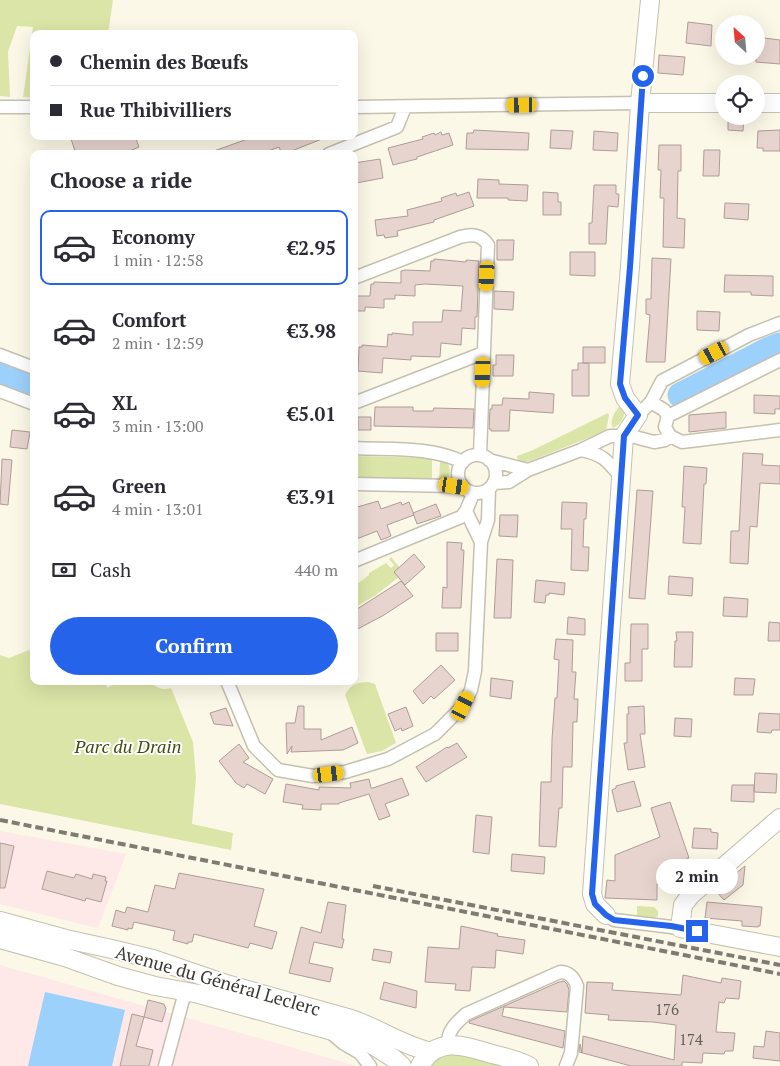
<!DOCTYPE html>
<meta charset="utf-8">
<style>
:root{--surface:#fff;--page:#f7f7f7;--text:#2b2b33;--muted:#7c7c81;--line:#e1e1e2;--accent:#2563eb}
body{margin:0;font-family:"PT Serif",serif;background:var(--page);color:var(--text);height:100vh;display:flex;flex-direction:column;font-size:19px;white-space:nowrap}
*{box-sizing:border-box;margin:0}
p{font-size:16px;color:var(--muted)}
.icon{flex:none;width:28px;height:28px;fill:none;stroke:currentColor;stroke-width:2;stroke-linecap:round;stroke-linejoin:round}
.map{position:relative;flex:1;overflow:hidden}
.side{position:absolute;left:30px;top:150px;width:328px;height:535px;display:flex;flex-direction:column;background:var(--surface);border-radius:10px;box-shadow:0 5px 20px #0002}
.side>*{flex:none}
.banner{position:absolute;left:30px;top:30px;width:328px;height:110px;border-radius:10px;box-shadow:0 5px 20px #0002;display:grid;align-content:center;height:110px;padding:0 20px;background:var(--surface)}
.needle{width:32px;rotate:334deg}
.fabs{position:absolute;left:715px;top:15px;display:grid;gap:10px}
.fabs a{display:grid;place-items:center;width:50px;height:50px;border-radius:50%;background:var(--surface);box-shadow:0 5px 20px #0002;font-size:25px}
.end{position:absolute;width:22px;height:22px;margin:-11px;border:6px solid #2563eb;background:#fff;box-shadow:0 0 0 2px #fff}
.from{border-radius:50%}
.bubble{position:absolute;height:35px;border-radius:18px;background:var(--surface);box-shadow:0 5px 20px #0002;font-size:16px;font-weight:700;line-height:35px;text-align:center}
.car{position:absolute;width:15px;height:30px;margin:-15px -8px;border-radius:6px;box-shadow:0 0 4px 1px #0007;background:linear-gradient(#f5c518 24%,#345 0 40%,#f5c518 0 76%,#345 0 86%,#f5c518 0)}
.banner b{display:flex;align-items:center;gap:18px;height:48px;font-size:19px}
.banner b+b{border-top:1px solid var(--line)}
.banner i{width:12px;height:12px;background:var(--text)}
ul{padding:0;list-style:none}
li{display:flex;align-items:center;gap:15px;height:75px;margin:0 10px 8px;padding:0 10px;border:2px solid transparent;border-radius:10px}
li div{flex:1}
li b{display:block;font-size:19px}
li em{font-style:normal;font-weight:700}
li.on{border-color:var(--accent)}
li>.icon{width:45px;height:45px;stroke-width:1.5}
h2{padding:0 20px;font-size:22px;line-height:60px}
.pay{display:flex;align-items:center;gap:12px;height:55px;padding:0 20px;font-size:19px}
.pay p{margin-inline-start:auto}
.action{display:flex;gap:10px;margin-top:auto;padding:10px 20px}
.action a{flex:1;height:58px;border-radius:30px;background:var(--accent);color:#fff;font-size:20px;font-weight:700;line-height:58px;text-align:center}
.map>svg:first-child{display:block}
.commercial{fill:#fee8e8}
.green{fill:#dbe5a7}
.water{fill:#9cd1fb}
.lines{fill:none;stroke-linecap:round;stroke-linejoin:round}
.river{stroke:#9cd1fb;stroke-width:25}
.building{fill:#e7d4cf;stroke:#ae9c97}
.street-casing{stroke:#c5c1b1;stroke-width:15}
.secondary-casing{stroke:#c5c1b1;stroke-width:20}
.street{stroke:#fff;stroke-width:12}
.secondary{stroke:#fff;stroke-width:18}
.rail{stroke:#7e7c72;stroke-width:4;stroke-dasharray:8 4;stroke-linecap:butt}
.route{stroke:#2563eb;stroke-width:6}
.labels{text-anchor:middle;dominant-baseline:central;stroke-width:4;stroke-linejoin:round;paint-order:stroke}
.number-label{font-size:15px;fill:#66605a}
.park-label{font-size:18px;font-style:italic;fill:#444b11;stroke:#fff}
.street-label{font-size:18px;fill:#3b3933;stroke:#fff}
</style>
<div class="map">
<svg width="780" height="1066" viewBox="0 0 780 1066">
<rect width="100%" height="100%" fill="#fcf8e7"/>
<!-- commercial -->
<path class="commercial" d="M0 831 126 854 98 928 0 904Z
M0 965 343 1062 356 1066H0Z"/>
<!-- green -->
<path class="green" d="M0 0H113L108 34H34V98L23 97 33 27 17 26 8 52 10 97 0 96Z
M621 405 624 410C625 418 621 424 613 428 609 421 615 410 621 405Z
M608 413 609 415 606 431 530 461 521 463 518 461 517 456 533 450Z
M354 456 432 458V484L354 481Z
M440 459 447 462C452 472 451 480 439 484Z
M391 557 404 573 376 595 354 608V584H357L369 575V573L386 563 391 568 394 565 389 559Z
M34 648V681H105L107 688C120 681 135 678 149 683 159 687 160 691 171 688L193 742 196 778 192 824 233 833 231 850 0 804V655L9 658Z
M368 682 375 684 396 743 382 751 367 754 345 695C350 685 357 682 368 682Z
M637 906 654 907 658 911V916L650 919 637 918Z
M448 1053 464 1054 504 1066H429L435 1059Z"/>
<!-- water -->
<path class="water" d="M45 992 125 1010 112 1066H28Z"/>
<g class="lines">
<!-- river -->
<path class="river" d="M0 372 34 385
M680 395 767 350 780 345"/>
</g>
<!-- building -->
<path class="building" d="M688 22 712 25 711 46 686 43Z
M756 37 780 40V64L756 62Z
M659 55 685 57 683 75 658 73Z
M728 116 744 117 743 131 728 130Z
M474 130 529 133 528 150 466 149 467 133H473Z
M551 130 573 131 571 149 550 148Z
M780 130V151H763V148H757L758 131Z
M594 131 618 133 617 151 593 150Z
M441 132 442 135 449 133 453 145 417 157V159L393 165 388 148 423 139 422 137 434 133 435 135Z
M70 136H135L139 147 122 154H76Z
M256 136H327V137L284 154H282L279 147 260 154H211V152Z
M659 145H681V171H678L677 218 685 219 684 248 663 247 664 198H660L661 170H658Z
M704 150H720L719 176H703Z
M380 159 383 178 356 183 354 163Z
M478 179 499 180V184L528 185 527 201 508 200V198H477Z
M594 185H616V194H619L618 207 608 206 606 244H589V223H592Z
M469 192 474 206 434 220V222L397 231 398 236 385 238 384 235 377 236 375 220 408 216 407 210 442 201 441 198 456 193 457 196Z
M543 192 558 193V202H561V215H543Z
M725 203 749 204 748 220 724 218Z
M497 240H514L513 260H497Z
M570 252H595V276L570 275Z
M652 258 671 259 665 362H646L650 315 646 314V299H651Z
M434 259 466 262V260L479 261 477 317H475V329L462 328 461 345 441 343 440 357 411 356V360L383 358 382 373 358 371 359 347H362V345L387 347 388 334 392 335V333L413 335V322H442L443 310 461 311 463 286 425 284 415 285V296L395 295V299H384V308L365 307V311H354V296H370L371 284H374V282L401 283V271L405 270 430 271 431 261H434Z
M725 275 773 276V296L751 295V292H724Z
M494 291 514 292 513 310 494 309Z
M697 311 720 312 719 331 697 330Z
M583 347H605V363H583Z
M496 355H514L513 376H493V365H496Z
M578 363H589V396H572V370H578Z
M529 392 554 394 553 413 510 410 509 431H491V429H489L490 409H492V405H502L503 398 529 399Z
M754 395 780 396V409H775V414L754 413Z
M375 407H413V411H433L434 408 474 409 473 428 374 426Z
M726 412V428L689 432V415Z
M358 417H371V430H358Z
M12 430 30 432 27 449 10 447Z
M743 453 763 454 762 465 780 466V484L760 483 757 527 750 526 748 564 730 563 731 531H739Z
M2 459 12 460 8 505 0 504Z
M684 466 707 468 706 484H704L701 544 683 543 685 507H682Z
M637 490 653 491 645 599 629 598Z
M378 501 381 509 401 502 402 505 409 502 414 515 387 525 391 536 381 540 377 531 354 540V508Z
M562 502 587 503 586 519H584L583 547H589L588 571 571 570 572 529H561Z
M436 504 441 516 417 524 413 513Z
M500 515H518L517 537 499 536Z
M447 542 462 543 461 550H464L461 608H442L443 587 447 588Z
M414 554 425 567 405 585 394 572Z
M497 559 513 560 511 618H494Z
M669 576 693 578 692 596 668 594Z
M536 580 565 583 564 595 549 593V595H546L545 603 534 602Z
M401 581 413 596 384 615 354 631V611Z
M724 597 748 599 747 617 723 616Z
M568 617 585 619V635L567 634Z
M769 622 780 623V641H768Z
M631 624H648V649H642V681H625V663H630Z
M676 632H693L692 667H674L675 641H677Z
M436 633H458V651H436Z
M556 639 573 640 572 672H576L574 699H578L577 722H573L572 767H563L562 808H559L556 847 539 846 541 782H551L552 739 555 698H557L559 660 554 659Z
M441 665 455 680 434 699 431 696 423 704 413 691Z
M491 678 513 681 511 699 490 696Z
M735 678 755 679 753 695H734Z
M298 706H304V729H321V740L352 727 358 743 343 750 291 752 292 746 287 754 286 723H295Z
M644 706 645 734H640L645 767 628 770 624 743H627V714H629L628 707Z
M406 707 413 726 402 731 401 728 395 731 388 714Z
M226 708 233 726 214 724 210 713Z
M759 713 780 714V730H772L771 733 757 732Z
M675 718 692 719 691 737 674 736Z
M457 743 467 757 426 782 416 767 447 747 448 748Z
M239 744 249 758 243 762 273 779 265 794 247 784 244 788 236 783 219 761Z
M755 773 777 774 776 793 754 792Z
M402 778 409 795 385 804 390 816 379 820 369 794 339 803V804H321V810L302 809 303 805 283 802 286 784 319 790V787L351 788 350 783 369 779 371 788H373Z
M634 781 641 806 617 812 612 790 616 788V786Z
M732 785H754V802L731 801Z
M670 802 689 858H687L686 867H684V886L657 884V900L605 898 607 880 615 881V855L660 837 651 808Z
M476 815 492 817 489 854 473 852Z
M694 828 711 829V832L718 833 717 849 692 848Z
M0 843 14 846 5 888H0Z
M512 854 545 857 544 874 511 871Z
M745 866 743 885 724 900 715 890Z
M47 871 74 878 76 874 92 879 93 874 106 877 105 881H107L101 902 86 898 85 901 42 889Z
M179 873 264 889 254 926 277 932 272 949 250 943 248 948 194 934 192 942H188V944L173 940 175 931 134 922 132 929 128 928V930L112 926 116 910 125 913 127 907 148 912 155 885 175 889Z
M328 902 346 905 342 939H344L342 948 314 942 309 963 333 968 330 982 289 973 301 927 321 933Z
M707 902 762 907 760 926H758V927L742 926V921L705 918Z
M461 926 498 934 497 936 525 940 523 954 496 950 495 968 472 967 470 991 455 990 456 984 425 982 428 947 459 949Z
M374 949 392 952 390 963 372 960Z
M683 975 721 983 722 978 741 981 739 999 726 998 724 1003 719 1002 716 1032 735 1033 733 1051H725L724 1054 703 1053 702 1063 682 1062V1066H631L579 1052 580 1044 582 1053 583 1036 674 1060 676 1025 653 1022 608 1020 609 1015 585 1013 587 982 613 983 612 990 681 995Z
M564 981 567 984 569 990 567 1012 504 1007 502 1016 565 1031 563 1048 469 1023 470 1021 559 982Z
M384 982 417 991 416 1008 380 999Z
M148 1000 164 1004 166 1009 162 1022 144 1017Z
M132 1014 144 1017 136 1046 153 1050 149 1066H120Z
M766 1031 780 1033V1061L753 1058 754 1046 764 1047Z"/>
<g class="lines">
<!-- street casing -->
<g class="street-casing">
<path id="street" d="M0 107H34
M354 107 640 103
M329 154 397 127 405 107
M354 278 460 237C472 234 481 234 488 245L480 455
M0 355 34 368
M0 391 34 404
M651 402 662 381 749 335 780 323
M354 403 483 353
M668 416 780 360
M670 436 682 442 780 430
M354 448C390 450 430 446 463 462
M581 450C602 454 607 460 620 476
M458 474a19 19 0 1 1 38 0a19 19 0 1 1-38 0Z
M489 460 528 470
M494 483 509 482 528 470 581 450 610 436H631L654 442 665 440 670 436 665 427 668 416 664 410 651 402 638 415
M354 484 454 486 464 488
M481 542 488 520 489 489
M354 561 461 517 466 511 473 494
M227 681 254 746 278 770 313 776 345 772 388 759 435 734 463 706 471 690 475 671 481 542 466 511
M606 915 614 920 680 928
M330 1032 343 1043 360 1053 370 1066
M448 1045C447 1031 456 1023 466 1014L560 972C570 972 574 978 577 986L571 1053 566 1066
M165 1066 185 992"/>
</g>
<!-- secondary casing -->
<g class="secondary-casing">
<path id="secondary" d="M640 103H724
M756 103H780
M780 818 691 895 683 905 680 928 780 947
M606 915 595 904 592 894 624 436 638 415 625 398 620 384 630 267 640 103 650 0
M0 921 66 939 116 950 153 959 226 984 351 1019C379 1028 403 1046 432 1052
M0 939 65 957 118 976 155 986 199 994 340 1033 371 1044 393 1058 402 1066
M420 1066C436 1035 466 1046 492 1054 505 1057 518 1060 529 1066"/>
</g>
<!-- street -->
<use href="#street" class="street"/>
<!-- secondary -->
<use href="#secondary" class="secondary"/>
<!-- rail -->
<path class="rail" d="M0 820 780 974
M373 886 780 965"/>
</g>
<g class="lines">
<!-- route -->
<path class="route" d="M643 76 630 267 620 384 625 398 638 415 624 436 592 894 595 904 606 915 614 920 671 926 697 931"/>
</g>
<g class="labels">
<!-- number labels -->
<g class="number-label">
<text x="667" y="1009">176</text>
<text x="691" y="1039">174</text>
</g>
<!-- park labels -->
<g class="park-label">
<text x="128" y="746">Parc du Drain</text>
</g>
<!-- street labels -->
<g class="street-label">
<text transform="translate(218 980) rotate(16)">Avenue du Général Leclerc</text>
</g>
</g>
</svg>
<div class="fabs">
<a><svg class="needle" viewBox="-14 -14 28 28"><path d="M0-13l5 13h-10z" fill="#e53935"/><path d="M0 13l5-13h-10z" fill="#7c7c81"/></svg></a>
<a><svg class="icon" aria-label="locate" viewBox="0 0 24 24"><circle cx="12" cy="12" r="6"/><path d="M12 2v4M12 18v4M2 12h4M18 12h4"/></svg></a>
</div>
<i class="end from" style="left:643px;top:76px"></i>
<i class="end" style="left:697px;top:931px"></i>
<div class="bubble" style="left:656px;top:859px;width:82px">2 min</div>
<i class="car" style="left:522px;top:105px;rotate:269deg"></i>
<i class="car" style="left:487px;top:276px;rotate:183deg"></i>
<i class="car" style="left:714px;top:353px;rotate:242deg"></i>
<i class="car" style="left:483px;top:372px;rotate:182deg"></i>
<i class="car" style="left:454px;top:486px;rotate:99deg"></i>
<i class="car" style="left:463px;top:706px;rotate:26deg"></i>
<i class="car" style="left:329px;top:774px;rotate:83deg"></i>
<div class="banner">
<b><i class="from"></i>Chemin des Bœufs</b>
<b><i></i>Rue Thibivilliers</b>
</div>
<section class="side">
<h2>Choose a ride</h2>
<ul>
<li class="on"><svg class="icon" aria-label="car" viewBox="0 0 24 24"><path d="M5 17H2v-5l4-1 3-4h7l3 4 3 1v5h-3M9 17h6M6 11h13"/><circle cx="7" cy="17" r="2"/><circle cx="17" cy="17" r="2"/></svg><div><b>Economy</b><p>1 min · 12:58</p></div><em>€2.95</em></li>
<li><svg class="icon" aria-label="car" viewBox="0 0 24 24"><path d="M5 17H2v-5l4-1 3-4h7l3 4 3 1v5h-3M9 17h6M6 11h13"/><circle cx="7" cy="17" r="2"/><circle cx="17" cy="17" r="2"/></svg><div><b>Comfort</b><p>2 min · 12:59</p></div><em>€3.98</em></li>
<li><svg class="icon" aria-label="car" viewBox="0 0 24 24"><path d="M5 17H2v-5l4-1 3-4h7l3 4 3 1v5h-3M9 17h6M6 11h13"/><circle cx="7" cy="17" r="2"/><circle cx="17" cy="17" r="2"/></svg><div><b>XL</b><p>3 min · 13:00</p></div><em>€5.01</em></li>
<li><svg class="icon" aria-label="car" viewBox="0 0 24 24"><path d="M5 17H2v-5l4-1 3-4h7l3 4 3 1v5h-3M9 17h6M6 11h13"/><circle cx="7" cy="17" r="2"/><circle cx="17" cy="17" r="2"/></svg><div><b>Green</b><p>4 min · 13:01</p></div><em>€3.91</em></li>
</ul>
<div class="pay"><svg class="icon" aria-label="cash" viewBox="0 0 24 24"><path d="M3 7h18v10H3z"/><circle cx="12" cy="12" r="2"/></svg>Cash<p>440 m</p></div>
<div class="action"><a>Confirm</a></div>
</section>
</div>
